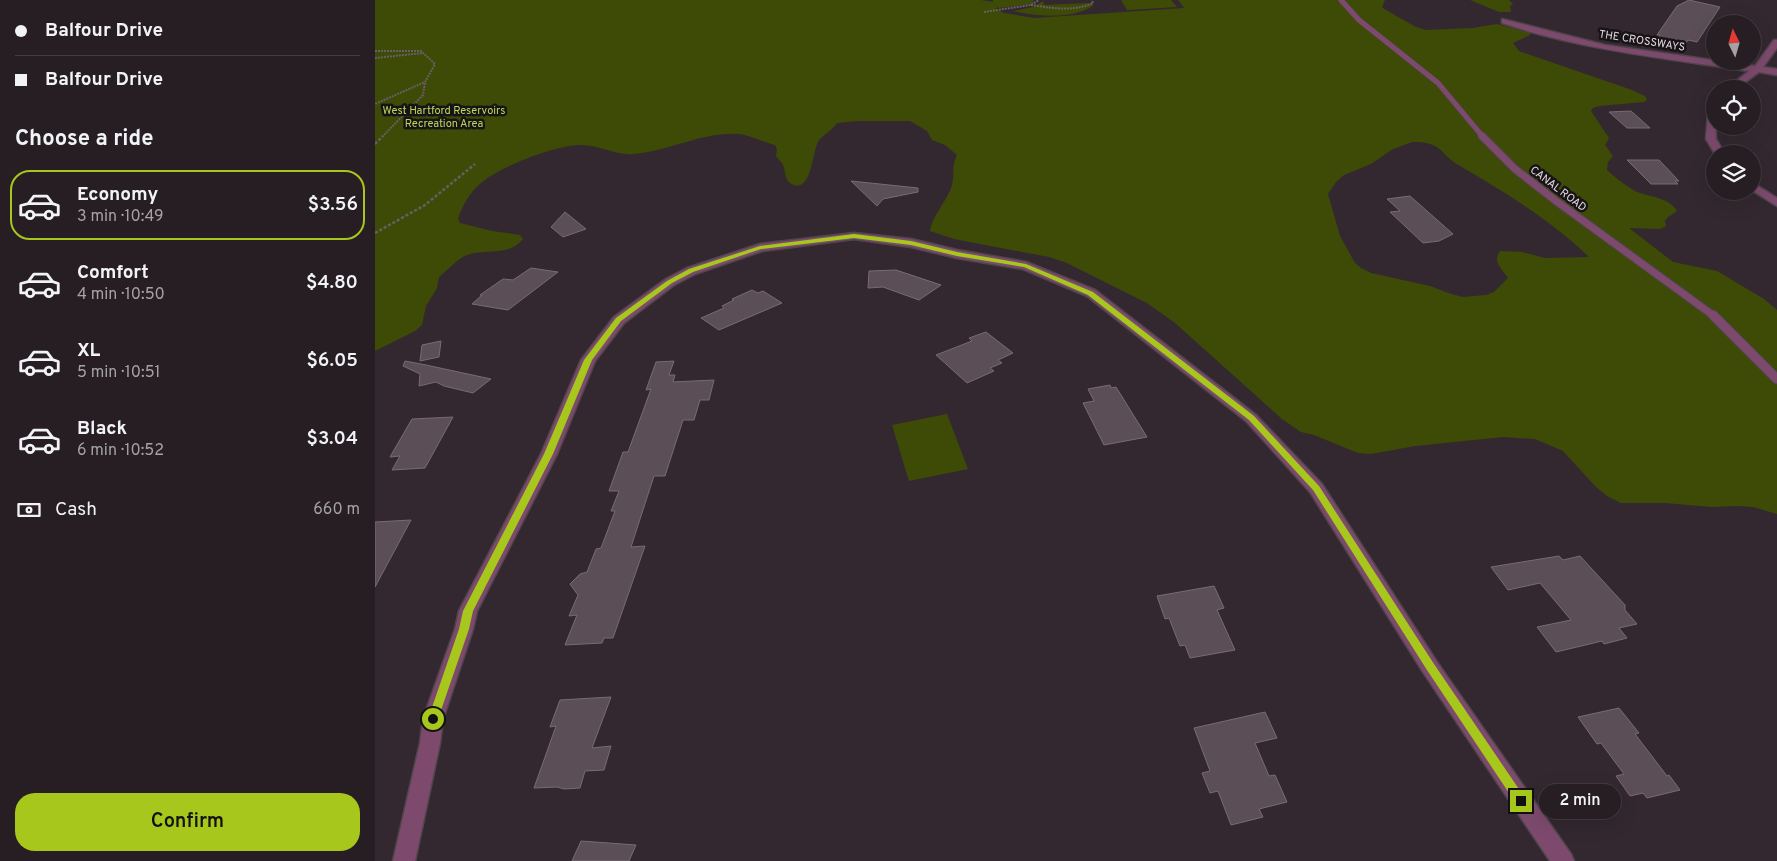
<!DOCTYPE html>
<meta charset="utf-8">
<style>
:root{--surface:#261e23;--page:#322b30;--text:#f1f3f6;--muted:#a4a2a6;--line:#423c41;--accent:#a8c71d}
body{margin:0;font-family:Overpass,sans-serif;background:var(--page);color:var(--text);height:100vh;display:flex;flex-direction:column;font-size:19px;white-space:nowrap}
*{box-sizing:border-box;margin:0}
p{font-size:16px;color:var(--muted)}
.icon{flex:none;width:28px;height:28px;fill:none;stroke:currentColor;stroke-width:2;stroke-linecap:round;stroke-linejoin:round}
.map{position:relative;flex:1;overflow:hidden}
.panel{display:flex;flex-direction:column;background:var(--surface);width:375px}
.panel>*{flex:none}
.banner{display:grid;align-content:center;height:110px;padding:0 15px;background:var(--surface)}
.needle{width:32px;rotate:355deg}
.buttons{position:absolute;left:1331px;top:15px;display:grid;gap:10px}
.buttons a{display:grid;place-items:center;width:55px;height:55px;border-radius:50%;background:var(--surface);box-shadow:0 5px 20px #0002,0 0 0 1px var(--line);font-size:25px}
.end{position:absolute;width:22px;height:22px;margin:-11px;border:6px solid #a8c71d;background:#111;box-shadow:0 0 0 2px #111}
.from{border-radius:50%}
.bubble{position:absolute;height:35px;border-radius:18px;background:var(--surface);box-shadow:0 5px 20px #0002,0 0 0 1px var(--line);font-size:16px;font-weight:600;line-height:35px;text-align:center}
.banner b{display:flex;align-items:center;gap:18px;height:48px;font-size:19px}
.banner b+b{border-top:1px solid var(--line)}
.banner i{width:12px;height:12px;background:var(--text)}
ul{padding:0;list-style:none}
li{display:flex;align-items:center;gap:15px;height:70px;margin:0 10px 8px;padding:0 5px;border:2px solid transparent;border-radius:20px}
li div{flex:1}
li b{display:block;font-size:19px}
li em{font-style:normal;font-weight:600}
li.active{border-color:var(--accent)}
li>.icon{width:45px;height:45px;stroke-width:1.5}
h2{padding:0 15px;font-size:22px;line-height:60px}
.pay{display:flex;align-items:center;gap:12px;height:55px;padding:0 15px;font-size:19px}
.pay p{margin-inline-start:auto}
.button{display:flex;gap:10px;margin-top:auto;padding:10px 15px}
.button a{flex:1;height:58px;border-radius:20px;background:var(--accent);color:#111;font-size:20px;font-weight:600;line-height:58px;text-align:center}
main{display:flex;flex:1;min-height:0}
.map>svg:first-child{display:block}
.green{fill:#3e4b06;fill-rule:evenodd}
.building{fill:#5b4e56;stroke:#796b74}
.lines{fill:none;stroke-linecap:round;stroke-linejoin:round}
.lane-far2-casing{stroke:#4f454b;stroke-width:6}
.lane-far1-casing{stroke:#4f454b;stroke-width:9}
.lane-casing{stroke:#4f454b;stroke-width:11}
.street-casing{stroke:#4f454b;stroke-width:3}
.path-far1{stroke:#685e65;stroke-width:2;stroke-dasharray:2 1;stroke-linecap:butt}
.path{stroke:#685e65;stroke-width:2.5;stroke-dasharray:3 2;stroke-linecap:butt}
.lane-far2{stroke:#7d4a6d;stroke-width:5}
.lane-far1{stroke:#7d4a6d;stroke-width:7}
.lane{stroke:#7d4a6d;stroke-width:9}
.street{fill:#7d4a6d;fill-rule:evenodd}
.route{fill:#a8c71d}
.labels{text-anchor:middle;dominant-baseline:central;stroke-width:5;stroke-linejoin:round;paint-order:stroke}
.far-street-label{font-size:11px;fill:#e4dce1;stroke:#181316}
.far-park-label{font-size:11px;fill:#bbd958;stroke:#181316}
</style>
<main>
<section class="panel">
<div class="banner">
<b><i class="from"></i>Balfour Drive</b>
<b><i></i>Balfour Drive</b>
</div>
<h2>Choose a ride</h2>
<ul>
<li class="active"><svg class="icon" aria-label="car" viewBox="0 0 24 24"><path d="M5 17H2v-5l4-1 3-4h7l3 4 3 1v5h-3M9 17h6M6 11h13"/><circle cx="7" cy="17" r="2"/><circle cx="17" cy="17" r="2"/></svg><div><b>Economy</b><p>3 min · 10:49</p></div><em>$3.56</em></li>
<li><svg class="icon" aria-label="car" viewBox="0 0 24 24"><path d="M5 17H2v-5l4-1 3-4h7l3 4 3 1v5h-3M9 17h6M6 11h13"/><circle cx="7" cy="17" r="2"/><circle cx="17" cy="17" r="2"/></svg><div><b>Comfort</b><p>4 min · 10:50</p></div><em>$4.80</em></li>
<li><svg class="icon" aria-label="car" viewBox="0 0 24 24"><path d="M5 17H2v-5l4-1 3-4h7l3 4 3 1v5h-3M9 17h6M6 11h13"/><circle cx="7" cy="17" r="2"/><circle cx="17" cy="17" r="2"/></svg><div><b>XL</b><p>5 min · 10:51</p></div><em>$6.05</em></li>
<li><svg class="icon" aria-label="car" viewBox="0 0 24 24"><path d="M5 17H2v-5l4-1 3-4h7l3 4 3 1v5h-3M9 17h6M6 11h13"/><circle cx="7" cy="17" r="2"/><circle cx="17" cy="17" r="2"/></svg><div><b>Black</b><p>6 min · 10:52</p></div><em>$3.04</em></li>
</ul>
<div class="pay"><svg class="icon" aria-label="cash" viewBox="0 0 24 24"><path d="M3 7h18v10H3z"/><circle cx="12" cy="12" r="2"/></svg>Cash<p>660 m</p></div>
<div class="button"><a>Confirm</a></div>
</section>
<div class="map">
<svg width="1402" height="861" viewBox="0 0 1402 861">
<rect width="100%" height="100%" fill="#33282f"/>
<!-- green -->
<path class="green" d="M0 0H606L618 2V0H659L657 4 624 8 622 7 621 9 629 13 659 18 809 8 803 0H1010L1007 7 1009 9 1041 27 1051 30 1098 28 1122 24 1155 33V35L1138 43 1144 51 1257 90 1270 96 1272 100 1269 102 1224 106 1218 108 1216 111 1234 138 1230 145 1238 156 1233 162 1232 170C1240 178 1250 185 1260 191 1273 197 1294 197 1302 211L1293 217 1290 221 1291 226 1285 229 1254 228 1298 262 1342 271 1389 299 1402 310V514L1378 507 1363 506 1336 507 1290 503H1246L1232 496 1221 487 1188 451 1160 439 1128 437 1040 446 996 454 983 453 939 435 926 432 907 419 800 323 772 303 692 263 674 257 579 239 555 231C557 216 574 198 577 185 580 173 576 168 582 155L570 145 557 140 552 131 535 121H482L462 123C457 131 447 135 443 142 437 153 436 197 415 183 409 178 411 171 408 165 407 162 403 159 401 156L402 149 400 145C391 143 371 134 364 134 327 132 295 151 259 154 241 156 225 145 207 145 183 144 123 167 105 184 95 192 87 206 83 219L85 223 117 231 145 235 148 239C133 257 113 248 92 255 83 258 73 270 64 277L62 288 51 306 47 325 40 331 0 351ZM1037 142C1045 142 1052 142 1060 146 1068 150 1072 158 1080 163 1125 189 1176 220 1214 257L1170 258 1147 252 1125 251C1117 261 1127 269 1133 278L1119 292 1111 295 1088 297 1076 294 1055 286 996 273 986 268 980 263 965 236 953 194 961 182 969 175 996 164 1018 149Z
M746 0H796L802 7 752 10Z
M1095 0H1134L1138 4 1135 6 1136 12H1124Z
M668 1 669 5 714 3 719 5C698 20 661 16 638 11L658 7Z
M572 414 593 469 534 481 517 425Z"/>
<!-- building -->
<path class="building" d="M1314 0 1345 7 1322 42 1313 40 1309 46 1280 41 1285 35H1282L1302 6Z
M1256 111 1275 128H1252L1234 112Z
M1252 160H1284L1304 181H1300L1303 184H1276Z
M476 181 543 188V192L508 199 502 206Z
M1035 196 1078 234 1064 241 1048 243 1015 212 1025 211 1012 199Z
M190 212 211 229 188 237 176 227Z
M156 268 183 272 133 310 97 304 107 295H105L128 279 138 280Z
M521 270 566 285 544 300 508 287 493 288 494 271Z
M377 290 383 293 388 291 407 303 344 330 326 318 349 308 347 306 359 300 357 299Z
M611 332 638 353 623 360 627 363 615 368 619 371 592 383 561 355 597 341 594 338Z
M66 341 64 357 45 361 47 345Z
M30 361 51 365 116 379 98 393 69 386 61 382 44 386 45 374 28 366Z
M299 361 294 375H300L298 382 339 380 334 400H325L319 420H308L290 476H279L256 547 270 546 238 638H229L227 643 190 645 202 615 194 616 203 595 195 584 205 574 212 572 221 549 226 548 240 511H236L244 491H234L248 452H253L276 389 271 390 281 362Z
M735 385 736 388 741 387 772 437 729 445 708 403 719 401 713 389Z
M78 417 50 468 17 470 25 456 15 457 37 419Z
M36 520 0 587V522Z
M1184 556 1188 560 1205 556 1250 605V610L1262 624 1244 628 1252 638 1229 644 1227 641 1181 652 1162 627 1196 620 1165 583 1133 590 1116 567Z
M839 586 849 608 842 610 860 650 815 658 810 645 805 646 794 618 790 619 782 596Z
M236 697 217 748 236 746 229 770 210 771 205 788 189 789 182 787 159 788 181 726 175 727 185 700Z
M1244 708 1264 733 1260 734 1292 776 1294 775 1305 790 1272 798 1268 793 1255 796 1241 776 1249 774 1226 743 1222 744 1203 717Z
M890 712 902 738 880 743 894 776 900 775 912 802 884 809 888 817 856 825 843 791 835 793 827 773 835 771 819 728Z
M206 841 261 845 254 861H197Z"/>
<g class="lines">
<!-- lane-far2 casing -->
<g class="lane-far2-casing">
<path id="lane-far2" d="M966 0 984 20 1063 83 1108 137"/>
</g>
<!-- lane-far1 casing -->
<g class="lane-far1-casing">
<path id="lane-far1" d="M1107 136 1140 169 1181 201 1339 316"/>
</g>
<!-- lane casing -->
<g class="lane-casing">
<path id="lane" d="M1338 315 1402 379"/>
</g>
<!-- street casing -->
<g class="street-casing">
<path id="street" d="M1127 19 1230 45 1380 66 1399 40H1402V48L1388 67 1402 69V75L1384 72 1361 89H1351L1374 71C1290 58 1208 50 1127 23Z
M1340 104 1341 139 1350 154H1340L1331 139 1333 113 1337 105Z
M1378 183 1402 198V206L1378 191Z
M479 233 536 239 582 250 651 262 720 290 881 415 947 484 1062 662 1196 854 1199 861H1175L1048 672 935 492 871 421 712 296 648 269 582 258 536 247 479 239 387 251 320 274 299 285 249 323 220 361 182 454 102 611 98 629 68 719 65 743 40 861H18L45 743 48 719 80 629 84 611 166 454 206 360 239 317 291 279 312 268 385 244Z"/>
</g>
<!-- path-far1 -->
<path class="path-far1" d="M656 5C676 8 699 12 718 3L717 0
M609 12 656 5 664 0
M0 51H46L60 64 50 82 0 104
M0 58 48 53
M7 137 48 95 50 82"/>
<!-- path -->
<path class="path" d="M0 144 8 136
M0 233 50 205 100 164"/>
<!-- lane-far2 -->
<use href="#lane-far2" class="lane-far2"/>
<!-- lane-far1 -->
<use href="#lane-far1" class="lane-far1"/>
<!-- lane -->
<use href="#lane" class="lane"/>
<!-- street -->
<use href="#street" class="street"/>
</g>
<!-- route -->
<path class="route" d="M479 234 536 241 582 252 651 264 718 292 879 416 944 486 1059 664 1150 798 1152 801 1150 805 1146 806 1142 805 1052 670 938 490 874 420 713 295 649 267 582 256 536 245 479 238 386 249 318 272 297 283 246 321 217 360 178 454 98 611 94 629 63 719 62 722H54L53 719 84 629 88 611 169 454 209 360 241 318 292 281 314 269 385 246Z"/>
<g class="labels">
<!-- far-street labels -->
<g class="far-street-label">
<text transform="translate(1267 41) rotate(9)">THE CROSSWAYS</text>
<text transform="translate(1183 189) rotate(37)">CANAL ROAD</text>
</g>
<!-- far-park labels -->
<g class="far-park-label">
<text x="69" y="111">West Hartford Reservoirs<tspan x="69" dy="13">Recreation Area</tspan></text>
</g>
</g>
</svg>
<div class="buttons">
<a><svg class="needle" viewBox="-14 -14 28 28"><path d="M0-13l5 13h-10z" fill="#e53935"/><path d="M0 13l5-13h-10z" fill="#a4a2a6"/></svg></a>
<a><svg class="icon" aria-label="locate" viewBox="0 0 24 24"><circle cx="12" cy="12" r="6"/><path d="M12 2v4M12 18v4M2 12h4M18 12h4"/></svg></a>
<a><svg class="icon" aria-label="layers" viewBox="0 0 24 24"><path d="M12 4l9 5-9 5-9-5zM3 14l9 5 9-5"/></svg></a>
</div>
<i class="end from" style="left:58px;top:719px"></i>
<i class="end" style="left:1146px;top:801px"></i>
<div class="bubble" style="left:1164px;top:784px;width:82px">2 min</div>
</div>
</main>
